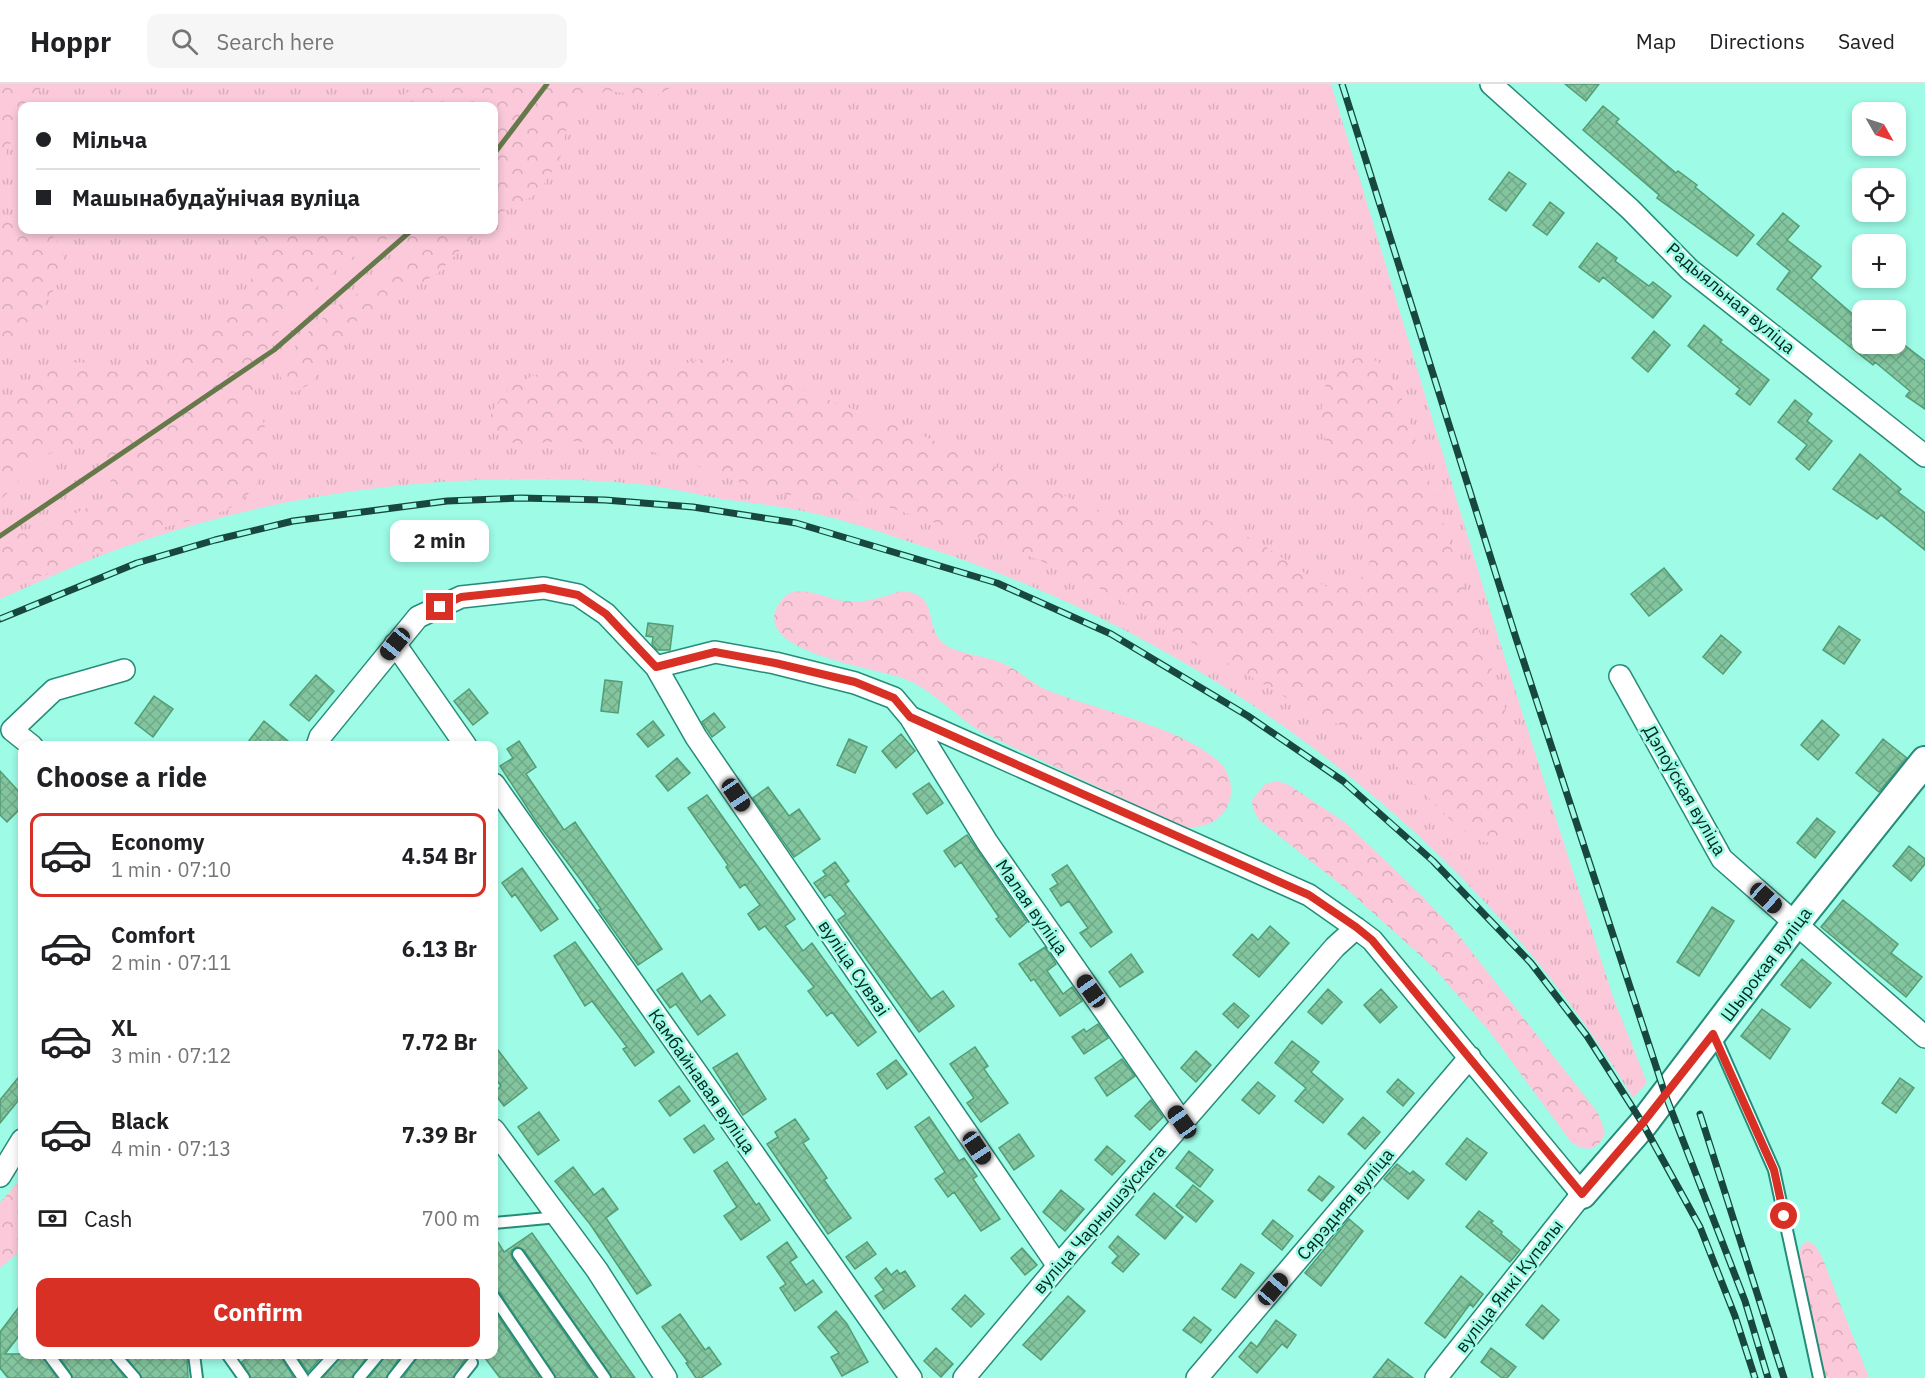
<!DOCTYPE html>
<meta charset="utf-8">
<style>
:root{--surface:#fff;--page:#f6f6f6;--text:#202124;--muted:#757577;--line:#e0e0e0;--accent:#d93025}
body{margin:0;font-family:"IBM Plex Sans",sans-serif;background:var(--page);color:var(--text);height:100vh;display:flex;flex-direction:column;font-size:22px;white-space:nowrap}
*{box-sizing:border-box;margin:0}
p{font-size:20px;color:var(--muted)}
.icon{flex:none;width:33px;height:33px;fill:none;stroke:currentColor;stroke-width:2;stroke-linecap:round;stroke-linejoin:round}
.map{position:relative;flex:1;overflow:hidden}
.side{position:absolute;left:18px;top:657px;width:480px;height:618px;display:flex;flex-direction:column;background:var(--surface);border-radius:12px;box-shadow:0 3px 9px #0003}
.side>*{flex:none}
.guide{position:absolute;left:18px;top:18px;width:480px;height:132px;border-radius:12px;box-shadow:0 3px 9px #0003;display:grid;align-content:center;height:132px;padding:0 18px;background:var(--surface)}
.needle{width:39px;rotate:129deg}
.fabs{position:absolute;left:1852px;top:18px;display:grid;gap:12px}
.fabs a{display:grid;place-items:center;width:54px;height:54px;border-radius:12px;background:var(--surface);box-shadow:0 3px 9px #0003;font-size:30px}
.end{position:absolute;width:27px;height:27px;margin:-14px;border:8px solid #d93025;background:#fff;box-shadow:0 0 0 3px #fff}
.from{border-radius:50%}
.bubble{position:absolute;height:42px;border-radius:12px;background:var(--surface);box-shadow:0 3px 9px #0003;font-size:20px;font-weight:700;line-height:42px;text-align:center}
.car{position:absolute;width:18px;height:36px;margin:-18px -9px;border-radius:8px;box-shadow:0 0 4px 2px #0007;background:linear-gradient(#222 24%,#8ab4d8 0 40%,#222 0 76%,#8ab4d8 0 86%,#222 0)}
.guide b{display:flex;align-items:center;gap:21px;height:57px;font-size:22px}
.guide b+b{border-top:2px solid var(--line)}
.guide i{width:15px;height:15px;background:var(--text)}
ul{padding:0;list-style:none}
li{display:flex;align-items:center;gap:18px;height:84px;margin:0 12px 9px;padding:0 6px;border:3px solid transparent;border-radius:12px}
li div{flex:1}
li b{display:block;font-size:22px}
li em{font-style:normal;font-weight:700}
li.current{border-color:var(--accent)}
li>.icon{width:54px;height:54px;stroke-width:1.5}
h2{padding:0 18px;font-size:27px;line-height:72px}
.pay{display:flex;align-items:center;gap:15px;height:66px;padding:0 18px;font-size:22px}
.pay p{margin-inline-start:auto}
.button{display:flex;gap:12px;margin-top:auto;padding:12px 18px}
.button a{flex:1;height:69px;border-radius:12px;background:var(--accent);color:#fff;font-size:24px;font-weight:700;line-height:69px;text-align:center}
header{display:flex;align-items:center;gap:36px;box-sizing:border-box;height:84px;padding:0 30px;background:var(--surface);border-bottom:2px solid var(--line)}
header strong{font-size:28px}
nav{display:flex;gap:33px;margin-inline-start:auto;font-size:21px}
.search{width:420px;height:54px;background:var(--page);display:flex;align-items:center;gap:15px;box-sizing:border-box;padding:0 21px;border-radius:12px;color:var(--muted);font-size:22px}
.map>svg:first-child{display:block}
.grass{fill:url(#grass-tufts);fill-rule:evenodd}
.forest{fill:url(#forest-crowns)}
.lines{fill:none;stroke-linecap:round;stroke-linejoin:round}
.stream{stroke:#65794b;stroke-width:5}
.building{fill:url(#building-cross-hatch);stroke:#549c74;stroke-width:1.5}
.lane-casing{stroke:#268c79;stroke-width:14}
.street-casing{stroke:#268c79;stroke-width:24}
.secondary-casing{stroke:#268c79;stroke-width:32}
.lane{stroke:#fff;stroke-width:10}
.street{stroke:#fff;stroke-width:21}
.secondary{stroke:#fff;stroke-width:28}
.rail-casing{stroke:#17473e;stroke-width:7}
.rail{stroke:#9dfbe6;stroke-width:4.5;stroke-dasharray:14;stroke-linecap:butt}
.route{stroke:#d93025;stroke-width:8}
.labels{text-anchor:middle;dominant-baseline:central;stroke-width:5;stroke-linejoin:round;paint-order:stroke}
.street-label{font-size:18px;fill:#002821;stroke:#9dfbe6}
</style>
<header>
<strong>Hoppr</strong>
<div class="search"><svg class="icon" aria-label="search" viewBox="0 0 24 24"><circle cx="10" cy="10" r="6"/><path d="M15 15l6 6"/></svg>Search here</div>
<nav><a>Map</a><a>Directions</a><a>Saved</a></nav>
</header>
<div class="map">
<svg width="1925" height="1294" viewBox="0 0 1925 1294">
<defs>
<pattern id="grass-tufts" width="24" height="20" patternUnits="userSpaceOnUse" patternTransform="scale(1.5)"><rect width="24" height="20" fill="#fbc9d9"/><path d="M3 7l-1-3M5 7V3M7 7l1-3M15 17l-1-3M17 17v-4M19 17l1-3" fill="none" stroke="#d5adba"/></pattern>
<pattern id="forest-crowns" width="20" height="18" patternUnits="userSpaceOnUse" patternTransform="scale(1.5)"><rect width="20" height="18" fill="#fbc9d9"/><path d="M2 6a3 3 0 1 1 6 0M12 15a3 3 0 1 1 6 0" fill="none" stroke="#d5adba"/></pattern>
<pattern id="building-cross-hatch" width="8" height="8" patternUnits="userSpaceOnUse" patternTransform="scale(1.5)"><rect width="8" height="8" fill="#83c59e"/><path d="M0 0l8 8M0 8l8-8" fill="none" stroke="#6fa988"/></pattern>
</defs>
<rect width="100%" height="100%" fill="#9dfbe6"/>
<!-- grass -->
<path class="grass" d="M0 0H1331L1500 559 1613 913 1647 999 1633 1014C1474 749 1206 551 913 459 872 445 830 431 787 424 765 420 743 418 722 415 694 410 666 403 639 400 586 395 532 394 479 396 366 400 246 421 139 458 91 473 46 495 0 515ZM22 22H494V146H22Z"/>
<!-- forest -->
<path class="forest" d="M0 0H43L31 22H22V36L0 80Z
M419 0H676L660 10 646 13 610 7 589 11 570 30 560 75 542 103 533 112 494 132V22H388Z
M0 128 22 146 52 152 62 163 63 173 55 204 43 223 0 264Z
M261 146H479L438 189 355 238 332 265 312 299 295 308C287 306 281 303 281 293 279 270 323 233 340 220 355 210 373 203 388 192 395 186 400 177 404 170L403 162 387 155C341 169 256 255 255 304 254 317 261 328 264 340 275 381 260 407 225 427L158 445 29 497 14 501H0V457C31 440 74 436 101 415 118 400 115 372 94 362 83 358 68 362 58 366 34 375 19 400 0 416V326C17 314 44 287 63 281 94 271 105 292 129 289 167 284 230 243 246 208 256 187 255 167 261 146Z
M707 274 725 276 923 352 1096 425 1121 434 1194 432 1235 446 1263 461 1324 502C1346 507 1367 499 1370 474 1373 450 1354 426 1344 406 1333 383 1323 358 1322 332 1321 321 1322 307 1328 297 1338 279 1363 265 1381 280 1389 287 1394 297 1399 306L1528 694 1531 716 1528 733 1520 746 1509 755 1496 759 1484 758 1459 744 1381 667 1354 648 1297 620 1082 494 1007 463 867 416 779 410 750 402 679 375 613 360 570 357 518 360 505 357 496 348 491 338V329L504 309 515 300 535 291 584 284 668 283Z
M900 507C947 508 916 553 956 566 975 573 994 573 1012 584 1024 591 1034 600 1047 606 1094 625 1184 644 1219 678 1233 691 1235 713 1224 728 1213 742 1199 744 1183 743L983 649C958 634 931 605 905 595 878 584 754 569 777 523 781 516 786 510 793 508 808 505 824 513 838 516 860 520 879 515 900 507Z
M1277 697 1289 701 1346 739 1422 812 1457 849 1598 1029 1605 1048C1599 1067 1586 1069 1571 1058L1490 948 1432 882 1350 808 1259 736 1253 725 1252 716 1265 700Z
M22 1093V1166L0 1184V1119Z
M1807 1157 1815 1161 1822 1173 1869 1294H1826L1799 1173 1801 1162Z"/>
<g class="lines">
<!-- stream -->
<path class="stream" d="M494 70 547 0
M0 452 274 266 412 146"/>
</g>
<!-- building -->
<path class="building" d="M1565 0H1599L1586 17Z
M1603 22 1619 35 1616 38 1676 89 1678 87 1697 101 1695 103 1754 151 1737 172 1657 114 1659 111 1583 46Z
M1509 88 1526 100 1506 127 1489 115Z
M1550 118 1564 129 1547 151 1533 141Z
M1783 129 1799 142 1787 156 1821 182 1811 194 1863 239V260H1903L1925 277V325L1906 312 1910 307 1875 278 1873 281 1777 205 1790 187 1757 160Z
M1597 159 1617 174 1615 177 1649 202 1653 198 1671 212 1653 234 1603 193 1599 198 1579 183Z
M1704 241 1722 256 1720 258 1769 296 1750 321 1736 310 1740 305 1688 262Z
M1654 247 1670 261 1648 288 1632 274Z
M1795 316 1812 330 1807 337 1832 357 1809 386 1796 375 1807 361 1778 338Z
M1860 370 1901 405 1898 408 1925 429V466L1881 431 1877 435 1833 405Z
M1664 484 1682 506 1649 532 1631 510Z
M648 539 673 542 670 566H657L652 560 653 553 646 552Z
M1839 542 1860 556 1844 580 1823 566Z
M1721 551 1741 568 1723 590 1703 573Z
M316 591 334 607 309 637 290 621Z
M605 596 622 598 618 629 601 627Z
M469 605 488 629 473 641 454 617Z
M154 612 173 625 153 653 135 639Z
M714 629 725 643 712 653 702 638Z
M1822 636 1839 651 1818 676 1801 661Z
M264 637 294 662H245Z
M653 637 664 651 648 663 637 650Z
M901 650 915 667 896 684 882 667Z
M849 655 867 663 855 689 837 681Z
M1883 655 1907 674 1879 708 1856 689Z
M519 657 536 683 526 690 564 746 575 738 662 865 638 881 599 826 601 825 580 795 536 737 500 682 513 674 507 665Z
M677 674 690 689 668 707 656 692Z
M0 687 22 711V723L7 738 0 731Z
M929 699 943 719 927 730 913 710Z
M768 703 789 732 799 725 820 755 794 773 753 714Z
M707 711 795 835 785 842 803 867 812 859 876 948 858 962 832 928 827 932 808 907 814 903 765 842 759 846 748 830 760 821 745 800 740 804 726 783 728 781 688 724Z
M1817 734 1835 748 1815 774 1797 759Z
M967 751 1027 838 1010 853 996 835 999 833 961 778 955 783 944 767Z
M1909 762 1925 775V780L1911 797 1893 782Z
M835 778 849 797 845 800 931 915 943 907 954 922 919 948 838 836 846 830 830 810 825 814 814 799 826 791 823 787Z
M1067 781 1112 848 1091 863 1080 849 1088 844 1069 817 1061 822 1050 805 1058 800 1052 791Z
M522 784 558 835 541 847 515 810 512 813 502 799Z
M1843 816 1898 860 1891 869 1922 893 1906 913 1821 843Z
M1712 823 1734 837 1699 892 1677 878Z
M1270 842 1289 859 1259 893 1233 871 1252 850 1258 856Z
M575 858 654 968 635 982 623 965 627 963 592 917 585 922 554 872Z
M1045 863 1056 880 1047 887 1063 910 1072 903 1082 917 1060 932 1034 895 1031 897 1019 880Z
M1131 870 1143 888 1120 903 1109 888Z
M1802 875 1831 899 1810 924 1781 901Z
M682 889 701 918 710 911 725 931 698 951 676 920 670 924 657 906Z
M1328 905 1342 918 1322 940 1308 928Z
M1381 905 1397 923 1380 939 1364 921Z
M1234 919 1249 932 1238 944 1223 930Z
M1762 925 1790 945 1770 975 1741 952Z
M1098 940 1108 954 1084 970 1072 953 1084 945 1086 948Z
M1292 957 1319 978 1311 988 1343 1015 1323 1039 1295 1017 1306 1004 1275 979Z
M494 961 527 1004 504 1022 494 1009 501 1002 494 992Z
M975 963 988 982 984 985 1008 1019 981 1038 967 1019 974 1014 950 980Z
M1196 967 1211 981 1196 998 1181 984Z
M737 969 766 1015 743 1031 713 984Z
M1122 975 1135 992 1107 1012 1095 994Z
M896 976 907 990 887 1005 877 990Z
M22 989V1012L0 1039V1016Z
M1900 994 1914 1004 1896 1029 1882 1019Z
M1398 995 1414 1009 1403 1022 1387 1008Z
M1258 998 1275 1012 1259 1030 1242 1016Z
M679 1002 690 1017 670 1032 659 1017Z
M1151 1016 1163 1033 1150 1046 1135 1032Z
M539 1028 559 1056 538 1071 518 1043Z
M929 1033 959 1077 964 1074 977 1092 973 1095 1000 1135 981 1147 954 1108 948 1113 935 1095 945 1088 915 1043Z
M1363 1033 1380 1048 1365 1065 1348 1050Z
M795 1035 809 1055 803 1059 827 1094 824 1096 851 1134 828 1150 767 1060 778 1053 775 1048Z
M704 1041 714 1055 694 1069 684 1055Z
M1019 1050 1034 1072 1014 1086 999 1064Z
M1467 1054 1487 1069 1466 1096 1446 1080Z
M1107 1062 1125 1077 1112 1091 1095 1076Z
M1189 1067 1213 1086 1200 1103 1176 1084Z
M727 1078 756 1121 759 1119 770 1136 741 1156 724 1132 737 1123 714 1087Z
M1397 1080 1410 1090 1413 1087 1424 1096 1408 1115 1384 1095Z
M573 1083 594 1111 603 1104 618 1125 606 1134 651 1201 637 1210 590 1140 555 1097Z
M1319 1092 1334 1103 1322 1117 1308 1106Z
M1193 1101 1213 1117 1196 1138 1176 1122Z
M1061 1106 1084 1125 1065 1147 1043 1128Z
M1154 1109 1183 1133 1165 1155 1136 1131Z
M1479 1127 1493 1137 1491 1139 1502 1148 1501 1150 1520 1166 1510 1178 1466 1143Z
M1349 1135 1363 1147 1321 1202 1305 1189Z
M1273 1136 1293 1152 1282 1166 1262 1150Z
M532 1149 635 1294H612L524 1166 517 1163 511 1167 512 1174 596 1294H556L500 1209 494 1206V1152L504 1168Z
M1118 1152 1139 1170 1123 1188 1112 1179 1118 1172 1109 1163Z
M787 1158 797 1173 790 1178 806 1201 813 1196 822 1208 795 1227 780 1204 786 1200 767 1173Z
M867 1158 876 1170 855 1185 846 1173Z
M1022 1164 1037 1181 1025 1191 1011 1174Z
M1241 1180 1254 1189 1235 1214 1222 1205Z
M886 1184 891 1191 897 1186 900 1190 905 1187 915 1202 884 1225 875 1212 884 1206 875 1194Z
M1461 1192 1483 1210 1473 1223 1470 1220 1445 1254 1425 1239Z
M965 1211 984 1230 971 1243 952 1225Z
M1068 1212 1085 1227 1041 1276 1023 1261Z
M22 1219V1248L5 1270H41L57 1294H8L0 1284V1248Z
M1542 1221 1559 1236 1543 1255 1526 1241Z
M494 1226 540 1294H500L482 1270H494Z
M836 1227 847 1240 868 1278 842 1292 831 1273 839 1269 818 1243Z
M680 1230 705 1266 709 1263 721 1280 701 1294H696L686 1279 688 1278 662 1243Z
M1194 1233 1211 1246 1201 1259 1183 1246Z
M1276 1236 1296 1251 1287 1264 1282 1260 1257 1289 1239 1273 1251 1258 1257 1263Z
M936 1264 953 1280 941 1293 924 1277Z
M1491 1264 1516 1283 1507 1294H1502L1481 1278Z
M58 1270H107L125 1294H73Z
M124 1270H187L188 1294H142Z
M252 1270H280L294 1294H251L242 1278Z
M296 1270H324L308 1288Z
M342 1270H369L352 1294H323Z
M386 1270H402L386 1294H369Z
M419 1270H474L466 1274 453 1294H403Z
M1388 1275 1413 1294H1373Z"/>
<g class="lines">
<!-- lane casing -->
<g class="lane-casing">
<path id="lane" d="M1714 950 1774 1086 1819 1294
M494 1139 558 1133
M518 1170 605 1294
M494 1213 549 1294
M48 1270 66 1294
M114 1270 135 1294
M194 1270 197 1294
M227 1270 244 1294
M287 1270 303 1294
M313 1294 335 1270
M359 1294 379 1270
M393 1294 412 1270
M460 1294 472 1279"/>
</g>
<!-- street casing -->
<g class="street-casing">
<path id="street" d="M1491 0 1630 125 1690 186 1925 372
M395 560 466 662
M656 583 696 653 1058 1182
M1620 592 1722 775 1925 953
M910 633 987 758 1182 1038
M32 662 12 646 54 606 124 586
M317 662 320 653 418 533 461 513 544 504 578 511 606 530 656 583 715 568 775 579 855 599 894 614 910 633 1309 811 1356 844 1372 856 1582 1110 1436 1294
M494 700 911 1294
M494 1046 597 1186 666 1294
M0 1092 22 1056
M964 1294 1058 1182 1335 863 1356 844
M1197 1294 1470 973"/>
</g>
<!-- secondary casing -->
<g class="secondary-casing">
<path id="secondary" d="M1582 1110 1643 1040 1795 840 1925 677"/>
</g>
<!-- lane -->
<use href="#lane" class="lane"/>
<!-- street -->
<use href="#street" class="street"/>
<!-- secondary -->
<use href="#secondary" class="secondary"/>
<!-- rail casing -->
<g class="rail-casing">
<path id="rail" d="M1342 0 1515 551 1665 1010 1745 1217 1768 1294
M0 535 137 479 215 456 293 437 447 417 520 414 605 416 693 423 796 439 997 499 1111 550 1248 632 1343 697 1433 777 1531 879 1587 952 1643 1040 1700 1143 1735 1232 1755 1294
M1700 1030 1784 1294"/>
</g>
<!-- rail -->
<use href="#rail" class="rail"/>
</g>
<g class="lines">
<!-- route -->
<path class="route" d="M440 523 461 513 544 504 578 511 606 530 656 583 715 568 775 579 855 598 894 614 910 633 1309 811 1356 843 1372 856 1582 1110 1642 1040 1713 950 1774 1086 1784 1132"/>
</g>
<g class="labels">
<!-- street labels -->
<g class="street-label">
<text transform="translate(1731 214) rotate(40)">Радыяльная вуліца</text>
<text transform="translate(1685 706) rotate(60)">Дэпоўская вуліца</text>
<text transform="translate(1032 823) rotate(55)">Малая вуліца</text>
<text transform="translate(1766 880) rotate(-53)">Шырокая вуліца</text>
<text transform="translate(854 884) rotate(56)">вуліца Сувязі</text>
<text transform="translate(702 997) rotate(55)">Камбайнавая вуліца</text>
<text transform="translate(1345 1120) rotate(-50)">Сярэдняя вуліца</text>
<text transform="translate(1099 1135) rotate(-49)">вуліца Чарнышэўскага</text>
<text transform="translate(1509 1202) rotate(-52)">вуліца Янкі Купалы</text>
</g>
</g>
</svg>
<div class="fabs">
<a><svg class="needle" viewBox="-14 -14 28 28"><path d="M0-13l5 13h-10z" fill="#e53935"/><path d="M0 13l5-13h-10z" fill="#757577"/></svg></a>
<a><svg class="icon" aria-label="locate" viewBox="0 0 24 24"><circle cx="12" cy="12" r="6"/><path d="M12 2v4M12 18v4M2 12h4M18 12h4"/></svg></a>
<a>+</a>
<a>−</a>
</div>
<i class="end from" style="left:1784px;top:1132px"></i>
<i class="end" style="left:440px;top:523px"></i>
<div class="bubble" style="left:390px;top:436px;width:99px">2 min</div>
<i class="car" style="left:395px;top:560px;rotate:219deg"></i>
<i class="car" style="left:736px;top:711px;rotate:146deg"></i>
<i class="car" style="left:1766px;top:814px;rotate:132deg"></i>
<i class="car" style="left:1091px;top:907px;rotate:325deg"></i>
<i class="car" style="left:1182px;top:1038px;rotate:325deg"></i>
<i class="car" style="left:977px;top:1064px;rotate:146deg"></i>
<i class="car" style="left:1273px;top:1205px;rotate:40deg"></i>
<div class="guide">
<b><i class="from"></i>Мільча</b>
<b><i></i>Машынабудаўнічая вуліца</b>
</div>
<section class="side">
<h2>Choose a ride</h2>
<ul>
<li class="current"><svg class="icon" aria-label="car" viewBox="0 0 24 24"><path d="M5 17H2v-5l4-1 3-4h7l3 4 3 1v5h-3M9 17h6M6 11h13"/><circle cx="7" cy="17" r="2"/><circle cx="17" cy="17" r="2"/></svg><div><b>Economy</b><p>1 min · 07:10</p></div><em>4.54 Br</em></li>
<li><svg class="icon" aria-label="car" viewBox="0 0 24 24"><path d="M5 17H2v-5l4-1 3-4h7l3 4 3 1v5h-3M9 17h6M6 11h13"/><circle cx="7" cy="17" r="2"/><circle cx="17" cy="17" r="2"/></svg><div><b>Comfort</b><p>2 min · 07:11</p></div><em>6.13 Br</em></li>
<li><svg class="icon" aria-label="car" viewBox="0 0 24 24"><path d="M5 17H2v-5l4-1 3-4h7l3 4 3 1v5h-3M9 17h6M6 11h13"/><circle cx="7" cy="17" r="2"/><circle cx="17" cy="17" r="2"/></svg><div><b>XL</b><p>3 min · 07:12</p></div><em>7.72 Br</em></li>
<li><svg class="icon" aria-label="car" viewBox="0 0 24 24"><path d="M5 17H2v-5l4-1 3-4h7l3 4 3 1v5h-3M9 17h6M6 11h13"/><circle cx="7" cy="17" r="2"/><circle cx="17" cy="17" r="2"/></svg><div><b>Black</b><p>4 min · 07:13</p></div><em>7.39 Br</em></li>
</ul>
<div class="pay"><svg class="icon" aria-label="cash" viewBox="0 0 24 24"><path d="M3 7h18v10H3z"/><circle cx="12" cy="12" r="2"/></svg>Cash<p>700 m</p></div>
<div class="button"><a>Confirm</a></div>
</section>
</div>
